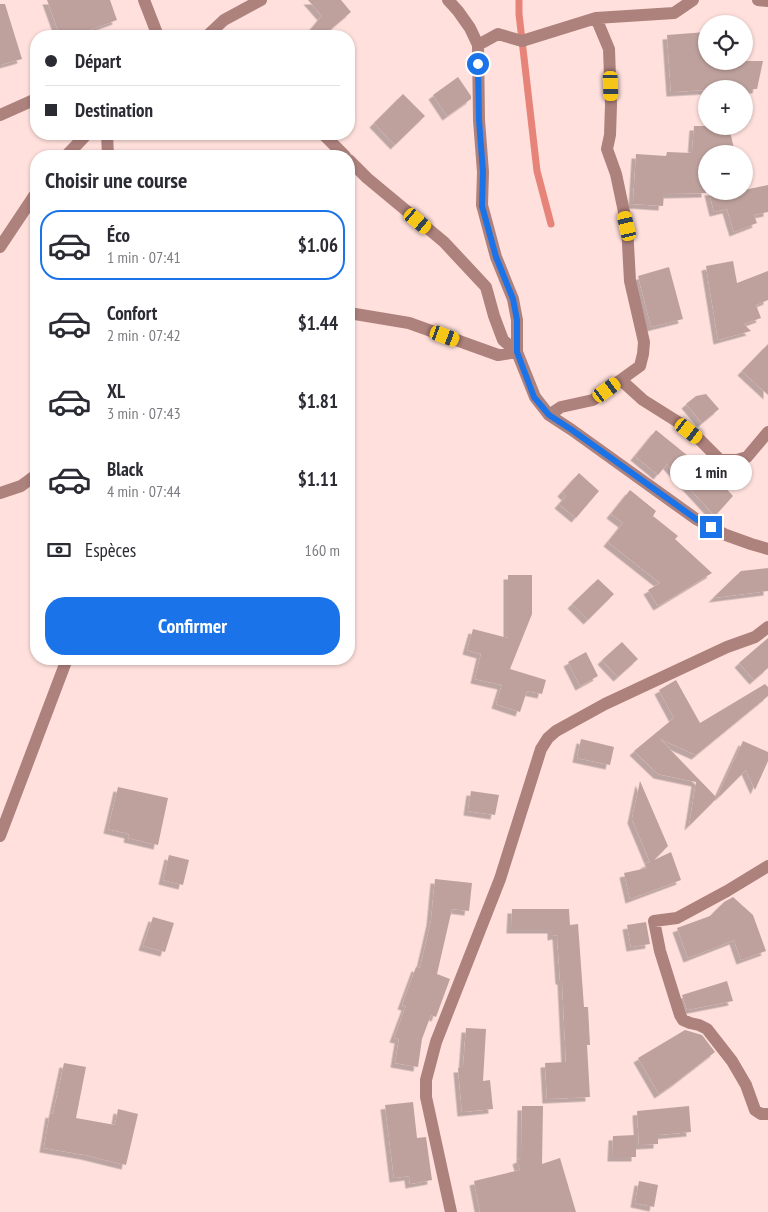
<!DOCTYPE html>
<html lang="fr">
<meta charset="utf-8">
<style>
:root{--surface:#fff;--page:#f7f7f7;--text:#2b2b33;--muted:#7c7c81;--line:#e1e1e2;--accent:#1a73e8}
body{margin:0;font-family:"PT Sans Narrow",sans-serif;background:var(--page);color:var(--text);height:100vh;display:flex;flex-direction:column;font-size:19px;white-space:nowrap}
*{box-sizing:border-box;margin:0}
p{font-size:16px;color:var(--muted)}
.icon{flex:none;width:28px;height:28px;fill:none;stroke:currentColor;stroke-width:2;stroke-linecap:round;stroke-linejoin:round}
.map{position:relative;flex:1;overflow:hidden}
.sheet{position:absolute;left:30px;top:150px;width:325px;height:515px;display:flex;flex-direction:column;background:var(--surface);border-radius:20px;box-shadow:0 1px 4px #0004}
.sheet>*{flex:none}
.banner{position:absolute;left:30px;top:30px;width:325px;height:110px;border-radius:20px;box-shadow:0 1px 4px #0004;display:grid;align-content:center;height:110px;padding:0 15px;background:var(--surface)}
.tools{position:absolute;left:698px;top:15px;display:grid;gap:10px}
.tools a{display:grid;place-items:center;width:55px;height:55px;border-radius:50%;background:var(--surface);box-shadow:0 1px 4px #0004;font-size:25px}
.end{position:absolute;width:22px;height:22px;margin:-11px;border:6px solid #1a73e8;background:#fff;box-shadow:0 0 0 2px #fff}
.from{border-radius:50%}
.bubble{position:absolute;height:35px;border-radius:18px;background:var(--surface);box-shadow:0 1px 4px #0004;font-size:16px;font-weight:800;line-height:35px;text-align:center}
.car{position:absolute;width:15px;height:30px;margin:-15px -8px;border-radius:6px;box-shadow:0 0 4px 1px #0007;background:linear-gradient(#f5c518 24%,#345 0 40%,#f5c518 0 76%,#345 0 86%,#f5c518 0)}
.banner b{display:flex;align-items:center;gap:18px;height:48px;font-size:19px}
.banner b+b{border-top:1px solid var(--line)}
.banner i{width:12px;height:12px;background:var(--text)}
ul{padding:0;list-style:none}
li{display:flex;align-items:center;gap:15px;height:70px;margin:0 10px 8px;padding:0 5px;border:2px solid transparent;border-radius:20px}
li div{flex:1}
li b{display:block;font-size:19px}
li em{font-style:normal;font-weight:800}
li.on{border-color:var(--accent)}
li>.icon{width:45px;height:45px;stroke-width:1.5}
h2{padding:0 15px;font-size:22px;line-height:60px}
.pay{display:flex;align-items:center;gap:12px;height:55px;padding:0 15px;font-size:19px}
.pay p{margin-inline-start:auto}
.button{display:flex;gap:10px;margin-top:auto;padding:10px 15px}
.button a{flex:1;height:58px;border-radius:20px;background:var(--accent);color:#fff;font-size:20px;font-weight:800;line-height:58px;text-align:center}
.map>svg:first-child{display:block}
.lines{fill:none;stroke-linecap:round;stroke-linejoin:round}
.stream{stroke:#e7847a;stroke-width:7}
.building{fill:#bea19d;filter:url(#shadow)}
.street{stroke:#ad817c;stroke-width:12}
.route{stroke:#1a73e8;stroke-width:6}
</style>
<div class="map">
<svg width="768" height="1212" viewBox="0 0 768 1212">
<defs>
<filter id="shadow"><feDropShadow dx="-4.5" dy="4.5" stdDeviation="0" flood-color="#0004"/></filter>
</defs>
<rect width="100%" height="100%" fill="#ffe0dc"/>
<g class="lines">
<!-- stream -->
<path class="stream" d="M519 0V14L537 171 551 224"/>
</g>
<!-- building -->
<path class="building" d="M47 0H110L117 20 73 36H60Z
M308 0H341L351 12 323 36H305L322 16Z
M0 4H5L22 59 0 65Z
M706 32V61H763L757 89H706V90L671 92 667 35Z
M458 77 471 96V99L447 116 433 95Z
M403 94 425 116 395 145 374 123Z
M694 126H729L735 154H706V193L664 194 663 206 633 204 636 154 666 156 667 152 692 153Z
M768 185V212L754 215 757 223 734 232 727 209 714 212 709 191H744V190Z
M733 261 737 283 768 271V300L756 305 761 318 744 324 751 331 718 340 706 266Z
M669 267 683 319 651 327 638 276Z
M768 344V395L742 371Z
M706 394 719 409 702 423 686 404 696 396Z
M656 430 720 482 733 496 715 516 667 464 658 475 635 456Z
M579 473 599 491 576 518 559 504 566 496 562 492Z
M630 490 656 511 653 516 678 536 675 539 712 573 658 606 648 590 660 583 608 542 623 523 611 514Z
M768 568V591L713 598 741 571Z
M508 575H532V614L510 669 546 680 542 694 527 691 520 712 496 704 502 685 475 679 481 654 467 650 473 629 508 638Z
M598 579 614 594 588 620 572 604Z
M768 638V668L754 680 739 663Z
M622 642 638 659 618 677 602 660Z
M586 652 598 676 580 686 568 662Z
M676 680 700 723 765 684 768 687V696L696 755 660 739 717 798 689 826 696 782 658 774 634 751 674 718 659 690Z
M581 739 614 747 610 765 577 758Z
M743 741 768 752V761L755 790 746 770 720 796 718 795Z
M640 781 668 846 654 860 671 852 681 880 630 899 624 873 647 868 645 864 650 862 632 819Z
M118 787 168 798 158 845 128 838 129 834 108 829Z
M471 791 499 795 495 815 468 811Z
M169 855 189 860 183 885 163 880Z
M435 879 472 883 469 911 452 909 437 974 450 979 436 1017 431 1015 422 1039 418 1067 395 1063 399 1039 394 1038 406 1006 402 1005 416 967 420 968 431 921Z
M733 897 753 915 766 951 741 960 734 940 688 958 677 928 710 916 724 902Z
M512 909H569L570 925 578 924 584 1007H588L590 1045H587L590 1097 547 1099 545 1063 566 1062 562 980H560L557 935 552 936V929H511Z
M153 917 174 923 165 952 143 946Z
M646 922 650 944 631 947 627 925Z
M727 981 733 1001 687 1010 682 995Z
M466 1028 486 1029 483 1081 490 1080 493 1109 462 1112 458 1068H463Z
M685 1030 702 1035 715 1052 675 1083 659 1094 638 1058Z
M64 1063 86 1067 76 1118 115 1125 118 1109 138 1114 126 1165 85 1155 44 1148 50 1113 53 1114Z
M413 1102 417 1138 426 1137 432 1180 410 1184 409 1176 394 1178 385 1105Z
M522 1106H543L542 1164 560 1158 576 1212H480L474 1181 520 1170 517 1160 521 1158Z
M689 1106 691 1132 658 1135V1144L639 1145 637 1111Z
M636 1135V1157H612L613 1136Z
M639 1181 658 1185 654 1207 635 1203Z"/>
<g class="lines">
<!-- street -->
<path class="street" d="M144 0 158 36
M758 0 768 1
M207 36 224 20 261 0
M478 45 498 34 522 41 596 18 674 13 693 0
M0 115 36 99
M107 134 108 156
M323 134 345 156
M66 156 87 134
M349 160 367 178 444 242 486 287 494 316 503 340 517 352 535 397 549 415 572 430 696 519 726 535 751 544 768 549
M0 247 36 193
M349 313 409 323 498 355 517 352V320L513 299 496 257 482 205 483 172 479 120 478 45 470 28 458 11 448 0
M621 380 643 400 678 422 700 440 720 460H737L747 457 768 432
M549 415 561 407 593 400 640 366 643 354 644 342 630 281 627 226 616 174 607 149 610 135 611 105 609 49 596 18
M0 493 21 486 36 475
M0 836 67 659
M768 866 727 891 677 918 654 921 660 951 680 1015 683 1020 690 1023 699 1025 707 1029 732 1061 746 1085 755 1110 761 1114H768
M451 1212 426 1097V1080L436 1042 500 879 541 749 548 738 556 731 605 704 727 647 755 637 768 627"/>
</g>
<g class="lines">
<!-- route -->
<path class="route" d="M478 64 479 120 483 172 482 206 496 257 513 299 517 320V352L534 397 549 415 572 430 696 519 711 527"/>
</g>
</svg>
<div class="tools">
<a><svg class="icon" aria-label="locate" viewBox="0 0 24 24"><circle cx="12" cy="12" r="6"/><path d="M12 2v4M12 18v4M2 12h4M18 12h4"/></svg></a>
<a>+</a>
<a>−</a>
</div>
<i class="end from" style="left:478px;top:64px"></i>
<i class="end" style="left:711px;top:527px"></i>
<div class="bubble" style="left:670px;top:455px;width:82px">1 min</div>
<i class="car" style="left:611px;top:86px;rotate:178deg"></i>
<i class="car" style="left:418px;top:221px;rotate:130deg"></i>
<i class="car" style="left:627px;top:226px;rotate:347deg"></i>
<i class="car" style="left:445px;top:336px;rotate:110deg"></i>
<i class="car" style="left:607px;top:390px;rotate:54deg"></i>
<i class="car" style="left:689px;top:431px;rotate:128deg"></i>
<div class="banner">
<b><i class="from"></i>Départ</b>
<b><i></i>Destination</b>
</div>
<section class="sheet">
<h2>Choisir une course</h2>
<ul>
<li class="on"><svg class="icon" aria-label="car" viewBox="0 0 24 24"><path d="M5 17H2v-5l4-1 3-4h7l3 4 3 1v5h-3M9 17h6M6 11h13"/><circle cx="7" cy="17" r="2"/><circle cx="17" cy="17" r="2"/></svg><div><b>Éco</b><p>1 min · 07:41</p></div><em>$1.06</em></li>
<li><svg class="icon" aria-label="car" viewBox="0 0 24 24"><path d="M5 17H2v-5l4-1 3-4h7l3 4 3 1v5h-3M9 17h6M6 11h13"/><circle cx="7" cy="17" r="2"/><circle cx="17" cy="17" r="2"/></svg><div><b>Confort</b><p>2 min · 07:42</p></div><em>$1.44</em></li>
<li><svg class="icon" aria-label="car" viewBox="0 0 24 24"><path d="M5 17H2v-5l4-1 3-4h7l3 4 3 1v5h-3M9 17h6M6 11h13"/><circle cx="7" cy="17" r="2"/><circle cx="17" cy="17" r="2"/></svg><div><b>XL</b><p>3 min · 07:43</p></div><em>$1.81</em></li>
<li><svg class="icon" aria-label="car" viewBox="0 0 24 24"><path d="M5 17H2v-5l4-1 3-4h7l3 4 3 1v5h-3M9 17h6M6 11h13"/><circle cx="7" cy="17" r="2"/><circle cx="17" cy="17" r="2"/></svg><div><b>Black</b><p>4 min · 07:44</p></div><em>$1.11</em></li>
</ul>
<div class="pay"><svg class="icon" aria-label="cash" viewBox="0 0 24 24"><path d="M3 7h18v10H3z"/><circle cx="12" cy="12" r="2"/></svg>Espèces<p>160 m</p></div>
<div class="button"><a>Confirmer</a></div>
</section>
</div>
